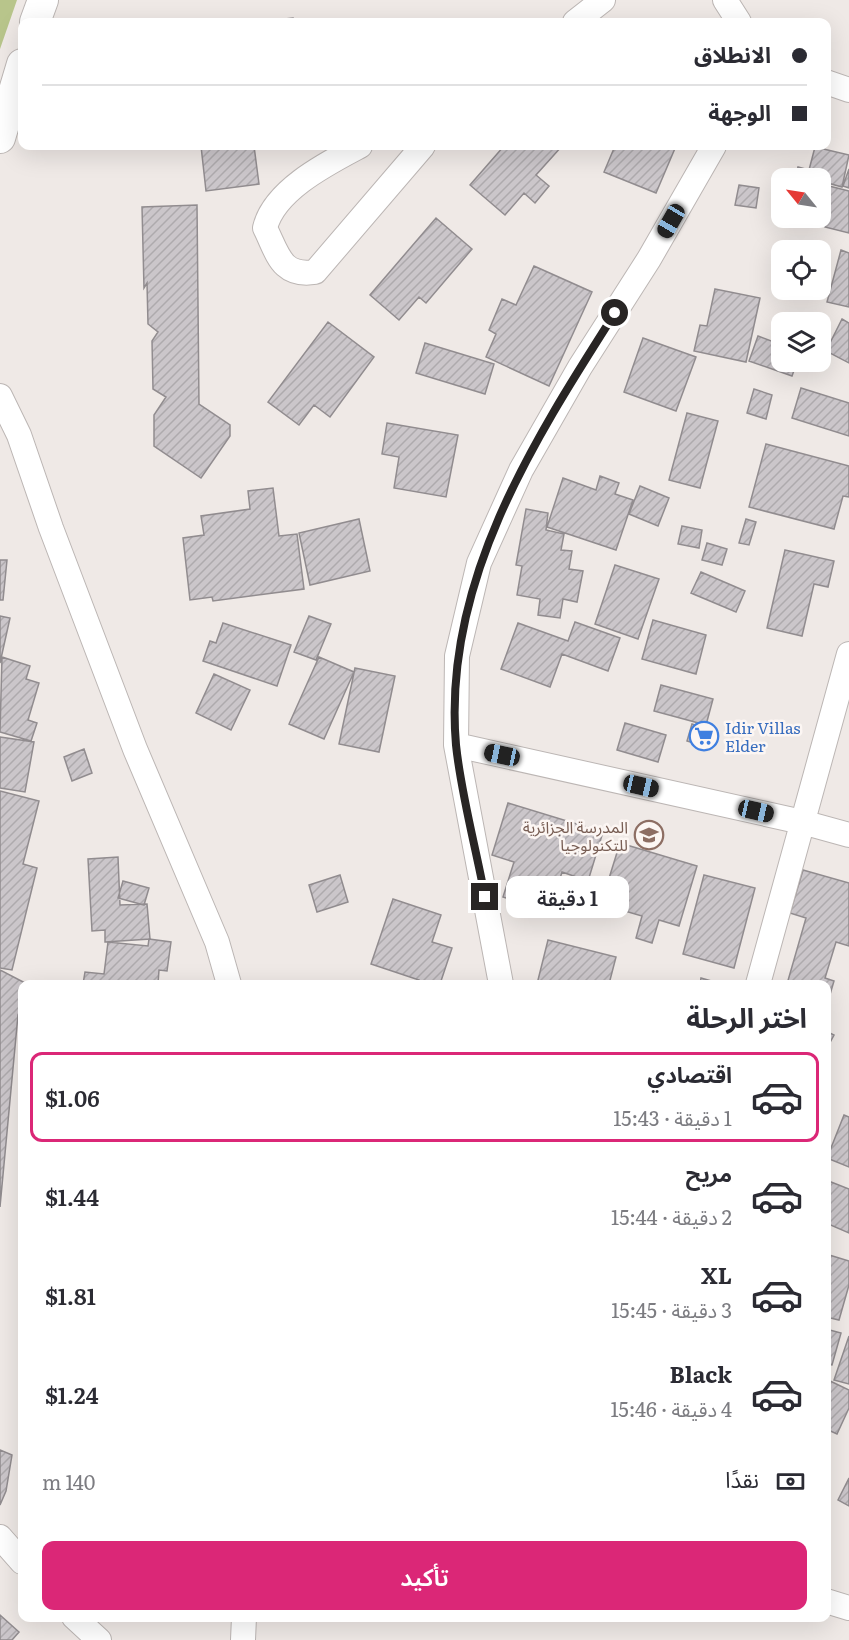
<!DOCTYPE html>
<html lang="ar">
<meta charset="utf-8">
<style>
:root{--surface:#fff;--page:#f2f2f3;--text:#2b2b33;--muted:#7c7c81;--line:#e1e1e2;--accent:#db2777}
body{margin:0;font-family:Literata,"Noto Sans Arabic",serif;background:var(--page);color:var(--text);direction:rtl;height:100vh;display:flex;flex-direction:column;font-size:22px;white-space:nowrap}
*{box-sizing:border-box;margin:0}
p{font-size:20px;color:var(--muted)}
.icon{flex:none;width:33px;height:33px;fill:none;stroke:currentColor;stroke-width:2;stroke-linecap:round;stroke-linejoin:round}
.map{position:relative;flex:1;overflow:hidden;direction:ltr}
.side{position:absolute;left:18px;top:980px;width:813px;height:642px;display:flex;flex-direction:column;background:var(--surface);border-radius:12px;box-shadow:0 6px 24px #0002;direction:rtl}
.side>*{flex:none}
.top-card{position:absolute;left:18px;top:18px;width:813px;height:132px;border-radius:12px;box-shadow:0 6px 24px #0002;direction:rtl;display:grid;align-content:center;height:132px;padding:0 24px;background:var(--surface)}
.needle{width:39px;rotate:300deg}
.tools{position:absolute;left:771px;top:168px;display:grid;gap:12px}
.tools a{display:grid;place-items:center;width:60px;height:60px;border-radius:12px;background:var(--surface);box-shadow:0 6px 24px #0002;font-size:30px}
.end{position:absolute;width:27px;height:27px;margin:-14px;border:8px solid #282524;background:#fff;box-shadow:0 0 0 3px #fff}
.from{border-radius:50%}
.bubble{position:absolute;height:42px;border-radius:12px;background:var(--surface);box-shadow:0 6px 24px #0002;font-size:20px;font-weight:600;line-height:42px;text-align:center;direction:rtl}
.car{position:absolute;width:18px;height:36px;margin:-18px -9px;border-radius:8px;box-shadow:0 0 4px 2px #0007;background:linear-gradient(#222 24%,#8ab4d8 0 40%,#222 0 76%,#8ab4d8 0 86%,#222 0)}
.top-card b{display:flex;align-items:center;gap:21px;height:57px;font-size:22px}
.top-card b+b{border-top:2px solid var(--line)}
.top-card i{width:15px;height:15px;background:var(--text)}
ul{padding:0;list-style:none}
li{display:flex;align-items:center;gap:18px;height:90px;margin:0 12px 9px;padding:0 12px;border:3px solid transparent;border-radius:12px}
li div{flex:1}
li b{display:block;font-size:22px}
li em{font-style:normal;font-weight:600}
li.active{border-color:var(--accent)}
li>.icon{width:54px;height:54px;stroke-width:1.5}
h2{padding:0 24px;font-size:27px;line-height:72px}
.pay{display:flex;align-items:center;gap:15px;height:66px;padding:0 24px;font-size:22px}
.pay p{margin-inline-start:auto}
.primary-button{display:flex;gap:12px;margin-top:auto;padding:12px 24px}
.primary-button a{flex:1;height:69px;border-radius:12px;background:var(--accent);color:#fff;font-size:24px;font-weight:600;line-height:69px;text-align:center}
.map>svg:first-child{display:block}
.grass{fill:#b8c58b}
.building{fill:url(#building-hatch);stroke:#918c8f;stroke-width:1.5}
.lines{fill:none;stroke-linecap:round;stroke-linejoin:round}
.minor-casing{stroke:#bcb6b4;stroke-width:26}
.tertiary-casing{stroke:#bcb6b4;stroke-width:32}
.minor{stroke:#fff;stroke-width:24}
.tertiary{stroke:#fff;stroke-width:30}
.route{stroke:#282524;stroke-width:8}
.labels{text-anchor:middle;dominant-baseline:central;stroke-width:5;stroke-linejoin:round;paint-order:stroke}
.shop-label{font-size:16px;fill:#366cbe;stroke:#fcf6f3;text-anchor:start}
.education-label{font-size:16px;fill:#785e54;stroke:#fcf6f3;text-anchor:end}
</style>
<div class="map">
<svg width="849" height="1640" viewBox="0 0 849 1640">
<defs>
<pattern id="building-hatch" width="6" height="6" patternUnits="userSpaceOnUse" patternTransform="scale(1.5)"><rect width="6" height="6" fill="#cbc6ca"/><path d="M-1 1l2-2M0 6l6-6M5 7l2-2" fill="none" stroke="#aeaaad"/></pattern>
</defs>
<rect width="100%" height="100%" fill="#efe9e6"/>
<!-- grass -->
<path class="grass" d="M0 0H17L0 49Z"/>
<!-- building -->
<path class="building" d="M293 18V22H256Z
M201 146H254L259 184 206 191Z
M504 146H562L536 175 549 186 535 203 524 193 505 215 470 185Z
M615 146H676L656 193 604 172Z
M815 147 849 155 842 187 824 182 820 195V178H795L798 167 809 170Z
M849 169V188L843 186Z
M739 185 759 188 756 208 735 205Z
M825 185 849 191V233L825 227 828 212 820 210V207Z
M197 205 199 404 230 425V436L201 478 154 446V415L166 397 153 389 152 341 158 332 148 324 147 283 144 288 142 207Z
M436 218 472 249 426 303 419 297 399 320 370 295Z
M841 250 849 253V307L827 302Z
M534 266 592 292 549 386 486 357 496 334 489 330 502 299 516 305Z
M715 289 760 298 746 362 694 351 700 325 707 326Z
M842 319 849 323V363L826 351Z
M328 322 374 357 330 417 314 405 299 425 268 402Z
M758 336 782 345V362H797L792 376 749 361Z
M643 338 696 357 676 411 624 392Z
M425 343 494 364 485 394 416 373Z
M801 388 849 403V436L792 418Z
M754 389 772 395 766 419 747 413Z
M687 413 718 421 700 488 669 480Z
M387 423 458 435 446 497 394 488 399 457 382 454Z
M766 444 849 466V497L843 496 834 529 749 507Z
M600 476 619 483 615 494 633 500 616 550 547 527 563 478 596 490Z
M640 486 669 498 658 526 629 514Z
M273 488 279 536 297 534 304 589 213 601 212 597 190 600 183 538 204 535 201 516 250 509 248 491Z
M526 509 548 513 546 530 564 534 561 550 572 551 569 569 583 571 577 602 563 599 560 618 538 615 540 599 517 595 522 566 516 565Z
M359 519 370 571 310 585 299 533Z
M746 519 756 522 749 545 739 543Z
M682 526 702 530 699 548 678 544Z
M707 543 727 549 722 565 702 560Z
M785 550 834 561 828 587 814 584 802 636 767 628Z
M0 560H7L3 600H0Z
M615 565 659 579 638 639 595 624Z
M701 572 745 591 736 612 691 593Z
M0 616 10 618 0 663Z
M309 616 331 624 316 660 294 652Z
M653 620 706 635 696 674 642 659Z
M575 622 620 638 608 671 562 654 550 687 501 669 518 623 568 641Z
M223 623 291 645 277 686 203 661 210 641 216 643Z
M2 657 30 666 26 679 39 683 28 720 37 723 31 741 0 732Z
M319 657 354 672 324 739 289 724Z
M355 668 395 676 379 752 339 744Z
M214 674 250 690 231 730 196 713Z
M661 685 713 699 706 725 654 711Z
M625 723 666 735 658 762 617 750Z
M692 724 710 730 704 746 687 741Z
M0 737 34 742 25 792 0 788Z
M84 749 92 773 72 781 64 757Z
M0 791 39 801 23 864 37 868 12 970 0 968Z
M508 803 603 832 588 881 562 872 550 912 503 897 514 862 492 855Z
M620 843 697 866 679 926 659 920 652 943 636 938 642 916 601 904Z
M118 857 120 905 147 904 150 939 105 942V930L92 931 88 859Z
M803 870 849 883V946L836 942 825 978 834 981 829 998H826V984H787L806 918 790 913Z
M340 875 348 902 317 912 309 885Z
M704 875 755 888 734 968 683 954Z
M123 881 149 888 144 905 118 898Z
M393 899 441 915 432 942 452 948 440 984H418L419 980 371 964Z
M149 939 171 942 167 971 159 970 158 984H83L85 972 104 974 108 942 148 946Z
M548 940 616 957 609 984H537Z
M0 970 27 984H22V1006L18 1015 0 1207Z
M701 978 722 984H700Z
M826 1031 834 1035 826 1050Z
M844 1115 849 1117V1167L827 1158Z
M826 1180 849 1189V1233L826 1223Z
M826 1254 849 1261V1285L839 1320 826 1317Z
M826 1329 841 1333 832 1365 826 1364Z
M849 1336V1384L834 1380Z
M826 1379 849 1390V1408L837 1434 826 1429Z
M0 1450 12 1455 6 1491 0 1505Z
M849 1478V1506L838 1500Z
M0 1615 19 1632 12 1640H0Z"/>
<g class="lines">
<!-- minor casing -->
<g class="minor-casing">
<path id="minor" d="M725 0 739 22
M575 22 603 0
M826 82 849 90
M360 146C328 163 274 190 265 228 278 254 281 277 315 272L423 146
M0 396 19 435 51 528 135 749 217 942 229 984
M456 745 802 822 849 835
M501 984 456 745 457 656 479 563 521 470 580 367 649 259 714 146
M758 984 849 654
M0 1537 22 1562
M826 1601 849 1608
M74 1617 99 1640
M243 1640 244 1617"/>
</g>
<!-- tertiary casing -->
<g class="tertiary-casing">
<path id="tertiary" d="M35 22 43 0
M0 138 22 64"/>
</g>
<!-- minor -->
<use href="#minor" class="minor"/>
<!-- tertiary -->
<use href="#tertiary" class="tertiary"/>
</g>
<g class="lines">
<!-- route -->
<path class="route" d="M485 897C476 848 461 794 456 745 442 584 532 443 615 313"/>
</g>
<!-- icons -->
<defs>
<g id="supermarket-ring" transform="scale(1.5)"><circle r="9.5" fill="#fcf6f3" stroke="#3f7fe0" stroke-width="1.5"/><path d="M-6-5.5h2.5l.6 2H6L4.5 2H-2.5L-4.4-4H-6ZM-1.5 3.2a1.3 1.3 0 1 0 .1 0ZM3 3.2a1.3 1.3 0 1 0 .1 0Z" fill="#3f7fe0"/></g>
<g id="school-ring" transform="scale(1.5)"><circle r="9.5" fill="#fcf6f3" stroke="#8d6e63" stroke-width="1.5"/><path d="M0-5L7-2L0 1L-7-2ZM-4 1L0 2.5L4 1V4Q0 6-4 4Z" fill="#8d6e63"/></g>
</defs>
<g fill-rule="evenodd">
<use href="#supermarket-ring" x="704" y="736"/>
<use href="#school-ring" x="649" y="835"/>
</g>
<g class="labels">
<!-- shop labels -->
<g class="shop-label">
<text x="725" y="727">Idir Villas<tspan x="725" dy="18">Elder</tspan></text>
</g>
<!-- education labels -->
<g class="education-label">
<text x="628" y="826">المدرسة الجزائرية<tspan x="628" dy="18">للتكنولوجيا</tspan></text>
</g>
</g>
</svg>
<div class="tools">
<a><svg class="needle" viewBox="-14 -14 28 28"><path d="M0-13l5 13h-10z" fill="#e53935"/><path d="M0 13l5-13h-10z" fill="#7c7c81"/></svg></a>
<a><svg class="icon" aria-label="locate" viewBox="0 0 24 24"><circle cx="12" cy="12" r="6"/><path d="M12 2v4M12 18v4M2 12h4M18 12h4"/></svg></a>
<a><svg class="icon" aria-label="layers" viewBox="0 0 24 24"><path d="M12 4l9 5-9 5-9-5zM3 14l9 5 9-5"/></svg></a>
</div>
<i class="end from" style="left:615px;top:313px"></i>
<i class="end" style="left:485px;top:897px"></i>
<div class="bubble" style="left:506px;top:876px;width:123px">1 دقيقة</div>
<i class="car" style="left:671px;top:221px;rotate:210deg"></i>
<i class="car" style="left:502px;top:755px;rotate:282deg"></i>
<i class="car" style="left:641px;top:786px;rotate:103deg"></i>
<i class="car" style="left:756px;top:811px;rotate:103deg"></i>
<div class="top-card">
<b><i class="from"></i>الانطلاق</b>
<b><i></i>الوجهة</b>
</div>
<section class="side">
<h2>اختر الرحلة</h2>
<ul>
<li class="active"><svg class="icon" aria-label="car" viewBox="0 0 24 24"><path d="M5 17H2v-5l4-1 3-4h7l3 4 3 1v5h-3M9 17h6M6 11h13"/><circle cx="7" cy="17" r="2"/><circle cx="17" cy="17" r="2"/></svg><div><b>اقتصادي</b><p>1 دقيقة · 15:43</p></div><em>$1.06</em></li>
<li><svg class="icon" aria-label="car" viewBox="0 0 24 24"><path d="M5 17H2v-5l4-1 3-4h7l3 4 3 1v5h-3M9 17h6M6 11h13"/><circle cx="7" cy="17" r="2"/><circle cx="17" cy="17" r="2"/></svg><div><b>مريح</b><p>2 دقيقة · 15:44</p></div><em>$1.44</em></li>
<li><svg class="icon" aria-label="car" viewBox="0 0 24 24"><path d="M5 17H2v-5l4-1 3-4h7l3 4 3 1v5h-3M9 17h6M6 11h13"/><circle cx="7" cy="17" r="2"/><circle cx="17" cy="17" r="2"/></svg><div><b>XL</b><p>3 دقيقة · 15:45</p></div><em>$1.81</em></li>
<li><svg class="icon" aria-label="car" viewBox="0 0 24 24"><path d="M5 17H2v-5l4-1 3-4h7l3 4 3 1v5h-3M9 17h6M6 11h13"/><circle cx="7" cy="17" r="2"/><circle cx="17" cy="17" r="2"/></svg><div><b>Black</b><p>4 دقيقة · 15:46</p></div><em>$1.24</em></li>
</ul>
<div class="pay"><svg class="icon" aria-label="cash" viewBox="0 0 24 24"><path d="M3 7h18v10H3z"/><circle cx="12" cy="12" r="2"/></svg>نقدًا<p>140 m</p></div>
<div class="primary-button"><a>تأكيد</a></div>
</section>
</div>
